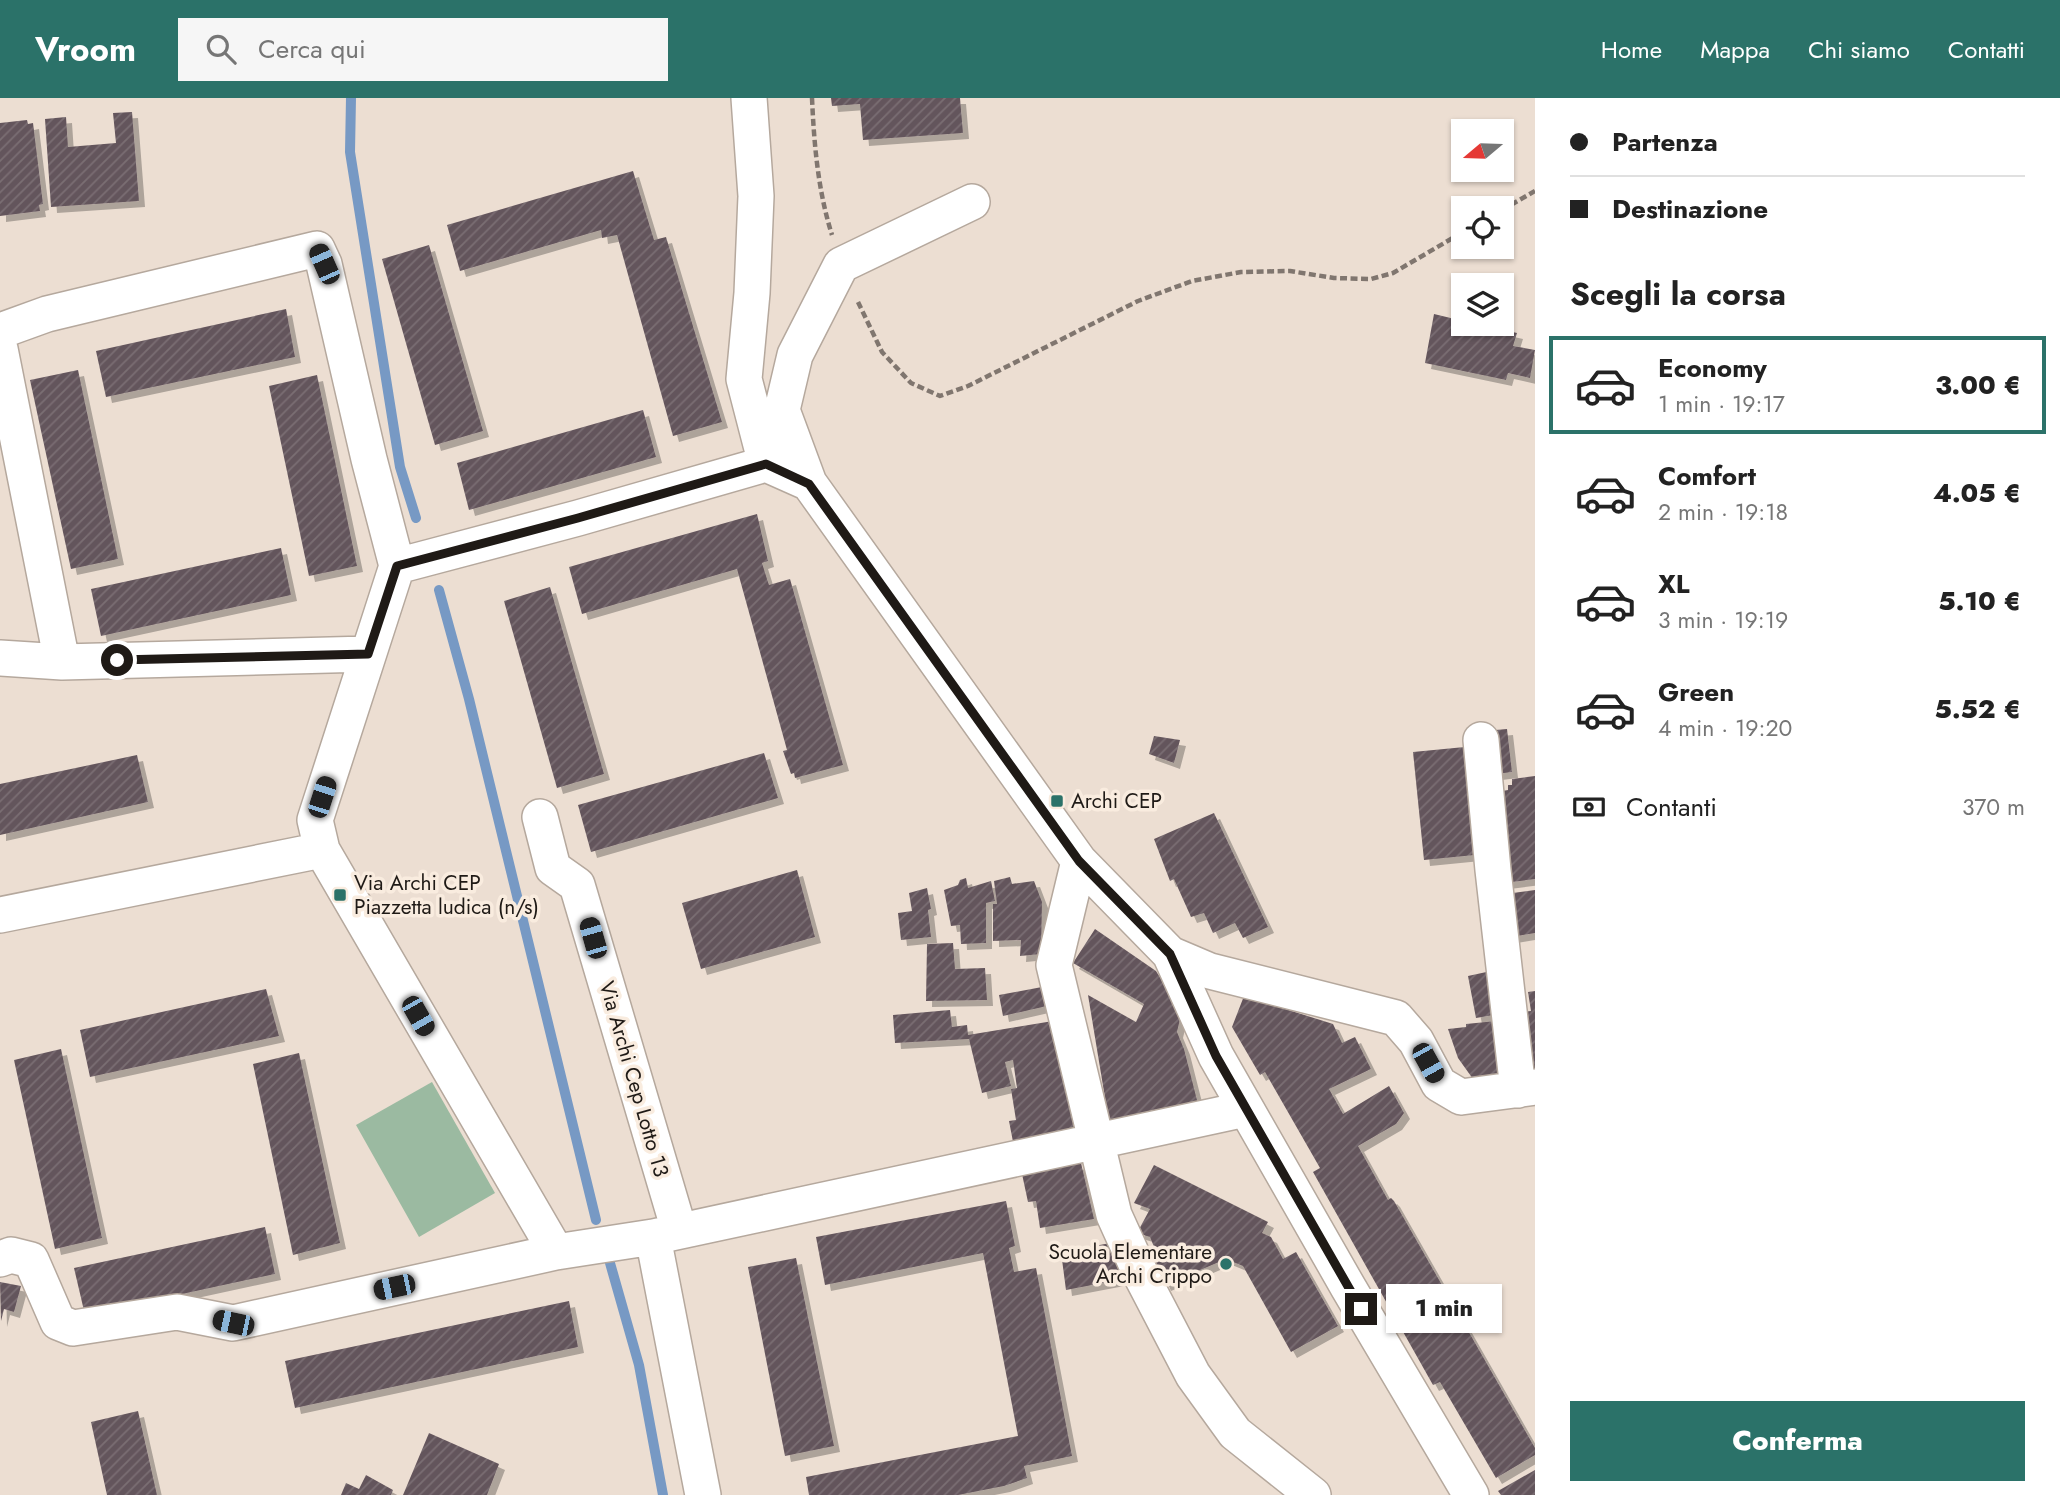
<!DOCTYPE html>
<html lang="it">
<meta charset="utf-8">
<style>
:root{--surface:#fff;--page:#f6f6f6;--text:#222;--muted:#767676;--line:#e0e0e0;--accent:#2b7269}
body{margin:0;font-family:Jost,sans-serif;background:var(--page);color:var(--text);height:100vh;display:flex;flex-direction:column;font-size:26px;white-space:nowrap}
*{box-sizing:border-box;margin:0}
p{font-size:23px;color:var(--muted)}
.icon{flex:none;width:38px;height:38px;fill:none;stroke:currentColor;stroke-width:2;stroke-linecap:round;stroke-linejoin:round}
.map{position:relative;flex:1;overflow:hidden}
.drawer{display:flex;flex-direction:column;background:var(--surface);width:525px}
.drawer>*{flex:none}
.guide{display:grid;align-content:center;height:154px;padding:0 35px;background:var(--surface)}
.needle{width:46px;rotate:251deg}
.buttons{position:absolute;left:1451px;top:21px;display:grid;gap:14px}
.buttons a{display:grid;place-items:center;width:63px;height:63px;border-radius:0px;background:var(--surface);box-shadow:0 2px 5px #0004;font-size:35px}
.end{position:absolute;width:32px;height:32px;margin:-16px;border:9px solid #1f1a16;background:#fff;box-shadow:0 0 0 4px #fff}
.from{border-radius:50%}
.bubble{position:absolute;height:49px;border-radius:0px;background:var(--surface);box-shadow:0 2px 5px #0004;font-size:23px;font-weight:800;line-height:49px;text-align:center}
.car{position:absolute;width:21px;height:42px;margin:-21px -10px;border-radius:9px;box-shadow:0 0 5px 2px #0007;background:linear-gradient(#222 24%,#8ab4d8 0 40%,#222 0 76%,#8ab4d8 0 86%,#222 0)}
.guide b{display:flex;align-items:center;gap:24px;height:66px;font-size:26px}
.guide b+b{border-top:2px solid var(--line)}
.guide i{width:18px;height:18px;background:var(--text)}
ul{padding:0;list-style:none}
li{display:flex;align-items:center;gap:21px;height:98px;margin:0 14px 10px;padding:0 21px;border:4px solid transparent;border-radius:0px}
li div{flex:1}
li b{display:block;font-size:26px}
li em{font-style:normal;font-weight:800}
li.active{border-color:var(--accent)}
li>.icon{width:63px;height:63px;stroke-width:1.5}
h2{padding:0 35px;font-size:32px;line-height:84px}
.pay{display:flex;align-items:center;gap:18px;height:77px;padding:0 35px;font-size:26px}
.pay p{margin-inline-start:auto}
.cta{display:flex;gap:14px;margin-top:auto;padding:14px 35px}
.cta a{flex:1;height:80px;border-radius:0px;background:var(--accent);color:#fff;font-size:28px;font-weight:800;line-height:80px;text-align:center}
header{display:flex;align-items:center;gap:42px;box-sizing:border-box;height:98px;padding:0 35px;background:var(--accent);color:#fff}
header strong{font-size:33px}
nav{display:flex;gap:38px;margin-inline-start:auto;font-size:24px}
.search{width:490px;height:63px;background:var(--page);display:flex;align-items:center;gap:18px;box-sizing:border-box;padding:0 24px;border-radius:0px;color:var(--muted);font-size:26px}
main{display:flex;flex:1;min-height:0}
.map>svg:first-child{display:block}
.green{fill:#9bbaa1}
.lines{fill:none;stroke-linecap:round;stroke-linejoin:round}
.stream{stroke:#7799c4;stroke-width:10}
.building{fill:url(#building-hatch);filter:url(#shadow)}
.minor-casing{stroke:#b5a89d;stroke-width:38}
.path{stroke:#80766f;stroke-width:4.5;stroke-dasharray:7 3.5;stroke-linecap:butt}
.minor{stroke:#fff;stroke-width:35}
.route{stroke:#1f1a16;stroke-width:9}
.poi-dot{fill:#2b7269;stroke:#f9ecdf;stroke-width:2.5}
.labels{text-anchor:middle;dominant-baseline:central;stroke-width:7;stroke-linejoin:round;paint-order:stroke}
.poi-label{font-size:21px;fill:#1f1a16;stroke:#f9ecdf;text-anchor:start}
.street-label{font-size:21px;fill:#1f1a16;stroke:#f9ecdf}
</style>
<header>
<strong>Vroom</strong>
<div class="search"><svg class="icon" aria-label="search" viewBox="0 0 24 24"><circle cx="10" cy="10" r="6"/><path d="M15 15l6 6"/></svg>Cerca qui</div>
<nav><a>Home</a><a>Mappa</a><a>Chi siamo</a><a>Contatti</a></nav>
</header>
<main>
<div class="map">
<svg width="1535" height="1397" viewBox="0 0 1535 1397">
<defs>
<pattern id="building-hatch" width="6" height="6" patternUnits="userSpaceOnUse" patternTransform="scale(1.75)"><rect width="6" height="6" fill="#64555c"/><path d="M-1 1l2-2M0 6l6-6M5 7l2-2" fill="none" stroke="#7a6e73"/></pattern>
<filter id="shadow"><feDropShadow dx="6" dy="6" stdDeviation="0" flood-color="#0004"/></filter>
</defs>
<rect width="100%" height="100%" fill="#ecded2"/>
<!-- green -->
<path class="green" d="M432 984 495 1095 419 1139 356 1027Z"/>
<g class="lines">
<!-- stream -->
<path class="stream" d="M351 0 350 54 400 369 416 420
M439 492 469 601 596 1122
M610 1165 639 1267 663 1397"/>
</g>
<!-- building -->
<path class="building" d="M831 0H960L963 35 863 42 860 6 832 8Z
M132 14 139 103 51 109 45 21 66 19 68 49 116 45 113 15Z
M27 22 28 26 33 25 43 106 39 107 40 113 0 118V25Z
M633 73 654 142 666 139 722 324 673 338 617 137 602 140 601 132 460 173 447 127Z
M429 147 483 333 435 347 382 161Z
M286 211 295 259 106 299 96 253Z
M1434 216 1463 223V226H1477L1517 235 1513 248 1535 252 1530 280 1508 275 1506 282 1425 265Z
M78 272 118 461 71 471 30 282Z
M317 277 357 468 309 478 269 288Z
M643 312 656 359 469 412 457 365Z
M757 416 768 463 762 465 767 481 769 487 790 481 843 667 795 680 794 675 791 676 783 653 787 652 737 471 582 516 569 469Z
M281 450 291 497 101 538 91 491Z
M550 489 604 676 557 690 504 503Z
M1507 631 1512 674 1488 677 1484 633Z
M1154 638 1180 642 1174 665 1149 656Z
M1475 648 1485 756 1424 762 1413 654Z
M764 655 778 700 591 754 578 707Z
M137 657 148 704 0 737V686Z
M1535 678V781L1504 785 1497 694 1508 692V687H1512V681Z
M1214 715 1268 829 1243 840 1235 825 1213 835 1204 815 1191 819 1174 781 1170 783 1154 741Z
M797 772 815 839 701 871 682 805Z
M1010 779 1012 786 1034 783 1042 804 1041 856 1020 858 1021 842 993 843V806H997L994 783Z
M966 780 968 790 991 783 995 803 986 805V845L961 846 960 827 951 828 944 792 958 787 960 782Z
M927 790 931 811 928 812 931 839 901 842 898 815 912 813 909 795Z
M1535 792V835L1511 839 1505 796Z
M1095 831 1156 873 1178 909 1180 921 1177 934 1184 951 1198 1006 1109 1024 1088 897 1136 924 1144 906 1073 865Z
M953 845 955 871 985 870 987 902 926 903 927 846Z
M1491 873 1499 916 1476 920 1468 878Z
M1042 889 1047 908 1003 918 999 897Z
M266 891 279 938 90 979 80 932Z
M1535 893V985L1512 915 1531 913 1528 894Z
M1244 898 1333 926 1342 945 1355 939 1371 971 1329 991 1343 1016 1389 988 1404 1015 1396 1026 1358 1048 1388 1102 1391 1100 1394 1103 1535 1350V1357L1496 1380 1440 1284 1433 1287 1313 1074 1320 1070 1269 981 1265 974 1260 977 1232 929Z
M950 912 952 929 967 927 968 937 1059 922 1078 1036 1014 1049 1009 1023 1016 1022 1011 991 1017 990 1013 962 1005 964 1011 988 982 995 969 941 895 945 893 917Z
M1506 922 1511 985 1478 988 1458 960 1448 931 1466 929V926Z
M61 951 102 1140 55 1151 14 962Z
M299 955 340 1145 293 1157 253 966Z
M1081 1065 1094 1121 1040 1130 1036 1103 1028 1104 1022 1076Z
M1154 1067 1268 1124 1262 1135 1271 1139 1283 1161 1296 1154 1338 1228 1291 1254 1243 1168 1226 1161 1165 1187 1155 1163 1159 1161 1150 1139 1137 1135 1150 1111 1134 1105Z
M1006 1103 1015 1148 1009 1150 1014 1174 1036 1170 1072 1358 1024 1368 1027 1380 1004 1388 958 1397H809L806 1379 1018 1338 983 1155 825 1187 816 1139Z
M265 1129 275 1176 85 1217 74 1170Z
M1116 1144 1129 1180 1066 1192 1061 1154Z
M796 1160 834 1348 785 1358 748 1169Z
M0 1184 21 1188 14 1214 4 1211 1 1223Z
M569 1203 578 1249 295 1310 285 1263Z
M138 1313 157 1397H107L91 1324Z
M429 1335 499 1366 487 1397H403Z
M1535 1372V1397H1501L1498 1393Z
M366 1377 393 1392 391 1397H341L346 1385 359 1391Z"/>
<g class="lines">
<!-- minor casing -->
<g class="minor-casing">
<path id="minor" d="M749 0 756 98 752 195 744 281 766 366
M0 233 47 216 317 151 324 166 369 361 397 468
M0 251 62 564
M809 385 782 312 795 257 841 167 972 104
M0 560 62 564 368 556
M1481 642 1493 772 1518 992
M540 719 553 770 577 787 679 1132
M1079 763 1054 867 1114 1117 1143 1181 1193 1277 1235 1335 1313 1397
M0 817 322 752
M1170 856 1210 873 1396 920 1416 943 1439 986 1461 999 1535 989
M653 1139 1246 1011
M556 1154 322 752 315 722 397 468 578 420 766 366 809 385 1079 763 1170 856 1216 958 1348 1189 1471 1397
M0 1161 11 1157 31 1162 58 1224 73 1230 177 1214 233 1225 556 1154 653 1139 703 1397"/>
</g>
<!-- path -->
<path class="path" d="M812 0C814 46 818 93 832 137
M1502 112 1535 93
M858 204 882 254 911 285 940 298 968 288 1138 203 1192 183 1241 174 1290 173 1334 180 1371 181 1393 175 1463 134"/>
<!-- minor -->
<use href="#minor" class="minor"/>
</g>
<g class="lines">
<!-- route -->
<path class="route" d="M117 562 368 556 397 468 578 420 766 366 809 386 1079 763 1170 856 1216 958 1361 1211"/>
</g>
<!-- markers -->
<g class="poi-dot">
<rect x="1050" y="696" width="14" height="14" rx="3.5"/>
<rect x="333" y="790" width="14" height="14" rx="3.5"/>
<circle cx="1226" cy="1166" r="7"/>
</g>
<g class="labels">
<!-- poi labels -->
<g class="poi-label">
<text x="1071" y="703">Archi CEP</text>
<text x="354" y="785">Via Archi CEP<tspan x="354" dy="24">Piazzetta ludica (n/s)</tspan></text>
<text x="1212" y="1154" text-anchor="end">Scuola Elementare<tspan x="1212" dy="24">Archi Crippo</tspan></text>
</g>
<!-- street labels -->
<g class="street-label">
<text transform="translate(634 981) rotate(74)">Via Archi Cep Lotto 13</text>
</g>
</g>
</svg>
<div class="buttons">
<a><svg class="needle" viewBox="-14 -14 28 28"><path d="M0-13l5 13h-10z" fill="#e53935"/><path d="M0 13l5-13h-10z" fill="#767676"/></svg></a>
<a><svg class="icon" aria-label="locate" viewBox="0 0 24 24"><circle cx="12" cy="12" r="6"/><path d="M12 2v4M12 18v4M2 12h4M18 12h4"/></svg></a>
<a><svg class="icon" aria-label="layers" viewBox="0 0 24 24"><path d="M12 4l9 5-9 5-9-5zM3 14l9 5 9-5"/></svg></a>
</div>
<i class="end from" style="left:117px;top:562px"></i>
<i class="end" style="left:1361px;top:1211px"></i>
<div class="bubble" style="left:1386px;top:1186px;width:116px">1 min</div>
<i class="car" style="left:324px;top:166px;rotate:336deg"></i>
<i class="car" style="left:322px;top:699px;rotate:18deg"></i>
<i class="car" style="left:593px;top:840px;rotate:344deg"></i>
<i class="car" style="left:418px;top:918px;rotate:150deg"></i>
<i class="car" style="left:1428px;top:965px;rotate:151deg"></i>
<i class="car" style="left:394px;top:1189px;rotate:258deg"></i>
<i class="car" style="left:233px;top:1225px;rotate:282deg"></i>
</div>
<section class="drawer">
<div class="guide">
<b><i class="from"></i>Partenza</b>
<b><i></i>Destinazione</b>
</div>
<h2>Scegli la corsa</h2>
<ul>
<li class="active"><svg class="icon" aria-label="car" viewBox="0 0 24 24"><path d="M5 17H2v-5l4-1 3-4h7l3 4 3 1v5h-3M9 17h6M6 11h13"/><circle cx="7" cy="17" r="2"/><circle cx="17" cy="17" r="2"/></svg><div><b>Economy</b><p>1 min · 19:17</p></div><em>3.00 €</em></li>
<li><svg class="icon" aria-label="car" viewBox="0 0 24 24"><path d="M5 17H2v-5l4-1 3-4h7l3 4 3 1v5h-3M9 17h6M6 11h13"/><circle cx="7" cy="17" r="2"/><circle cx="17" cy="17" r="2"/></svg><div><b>Comfort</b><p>2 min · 19:18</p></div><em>4.05 €</em></li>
<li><svg class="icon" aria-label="car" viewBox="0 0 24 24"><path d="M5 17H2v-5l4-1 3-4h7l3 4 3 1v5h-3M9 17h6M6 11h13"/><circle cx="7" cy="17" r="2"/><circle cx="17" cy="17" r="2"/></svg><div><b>XL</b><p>3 min · 19:19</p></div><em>5.10 €</em></li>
<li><svg class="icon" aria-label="car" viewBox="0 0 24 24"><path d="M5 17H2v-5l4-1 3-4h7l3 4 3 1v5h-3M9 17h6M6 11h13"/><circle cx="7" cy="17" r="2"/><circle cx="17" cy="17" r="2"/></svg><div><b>Green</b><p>4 min · 19:20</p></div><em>5.52 €</em></li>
</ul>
<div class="pay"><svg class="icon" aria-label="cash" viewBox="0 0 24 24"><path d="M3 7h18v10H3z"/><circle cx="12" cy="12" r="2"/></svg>Contanti<p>370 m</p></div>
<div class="cta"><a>Conferma</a></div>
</section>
</main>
